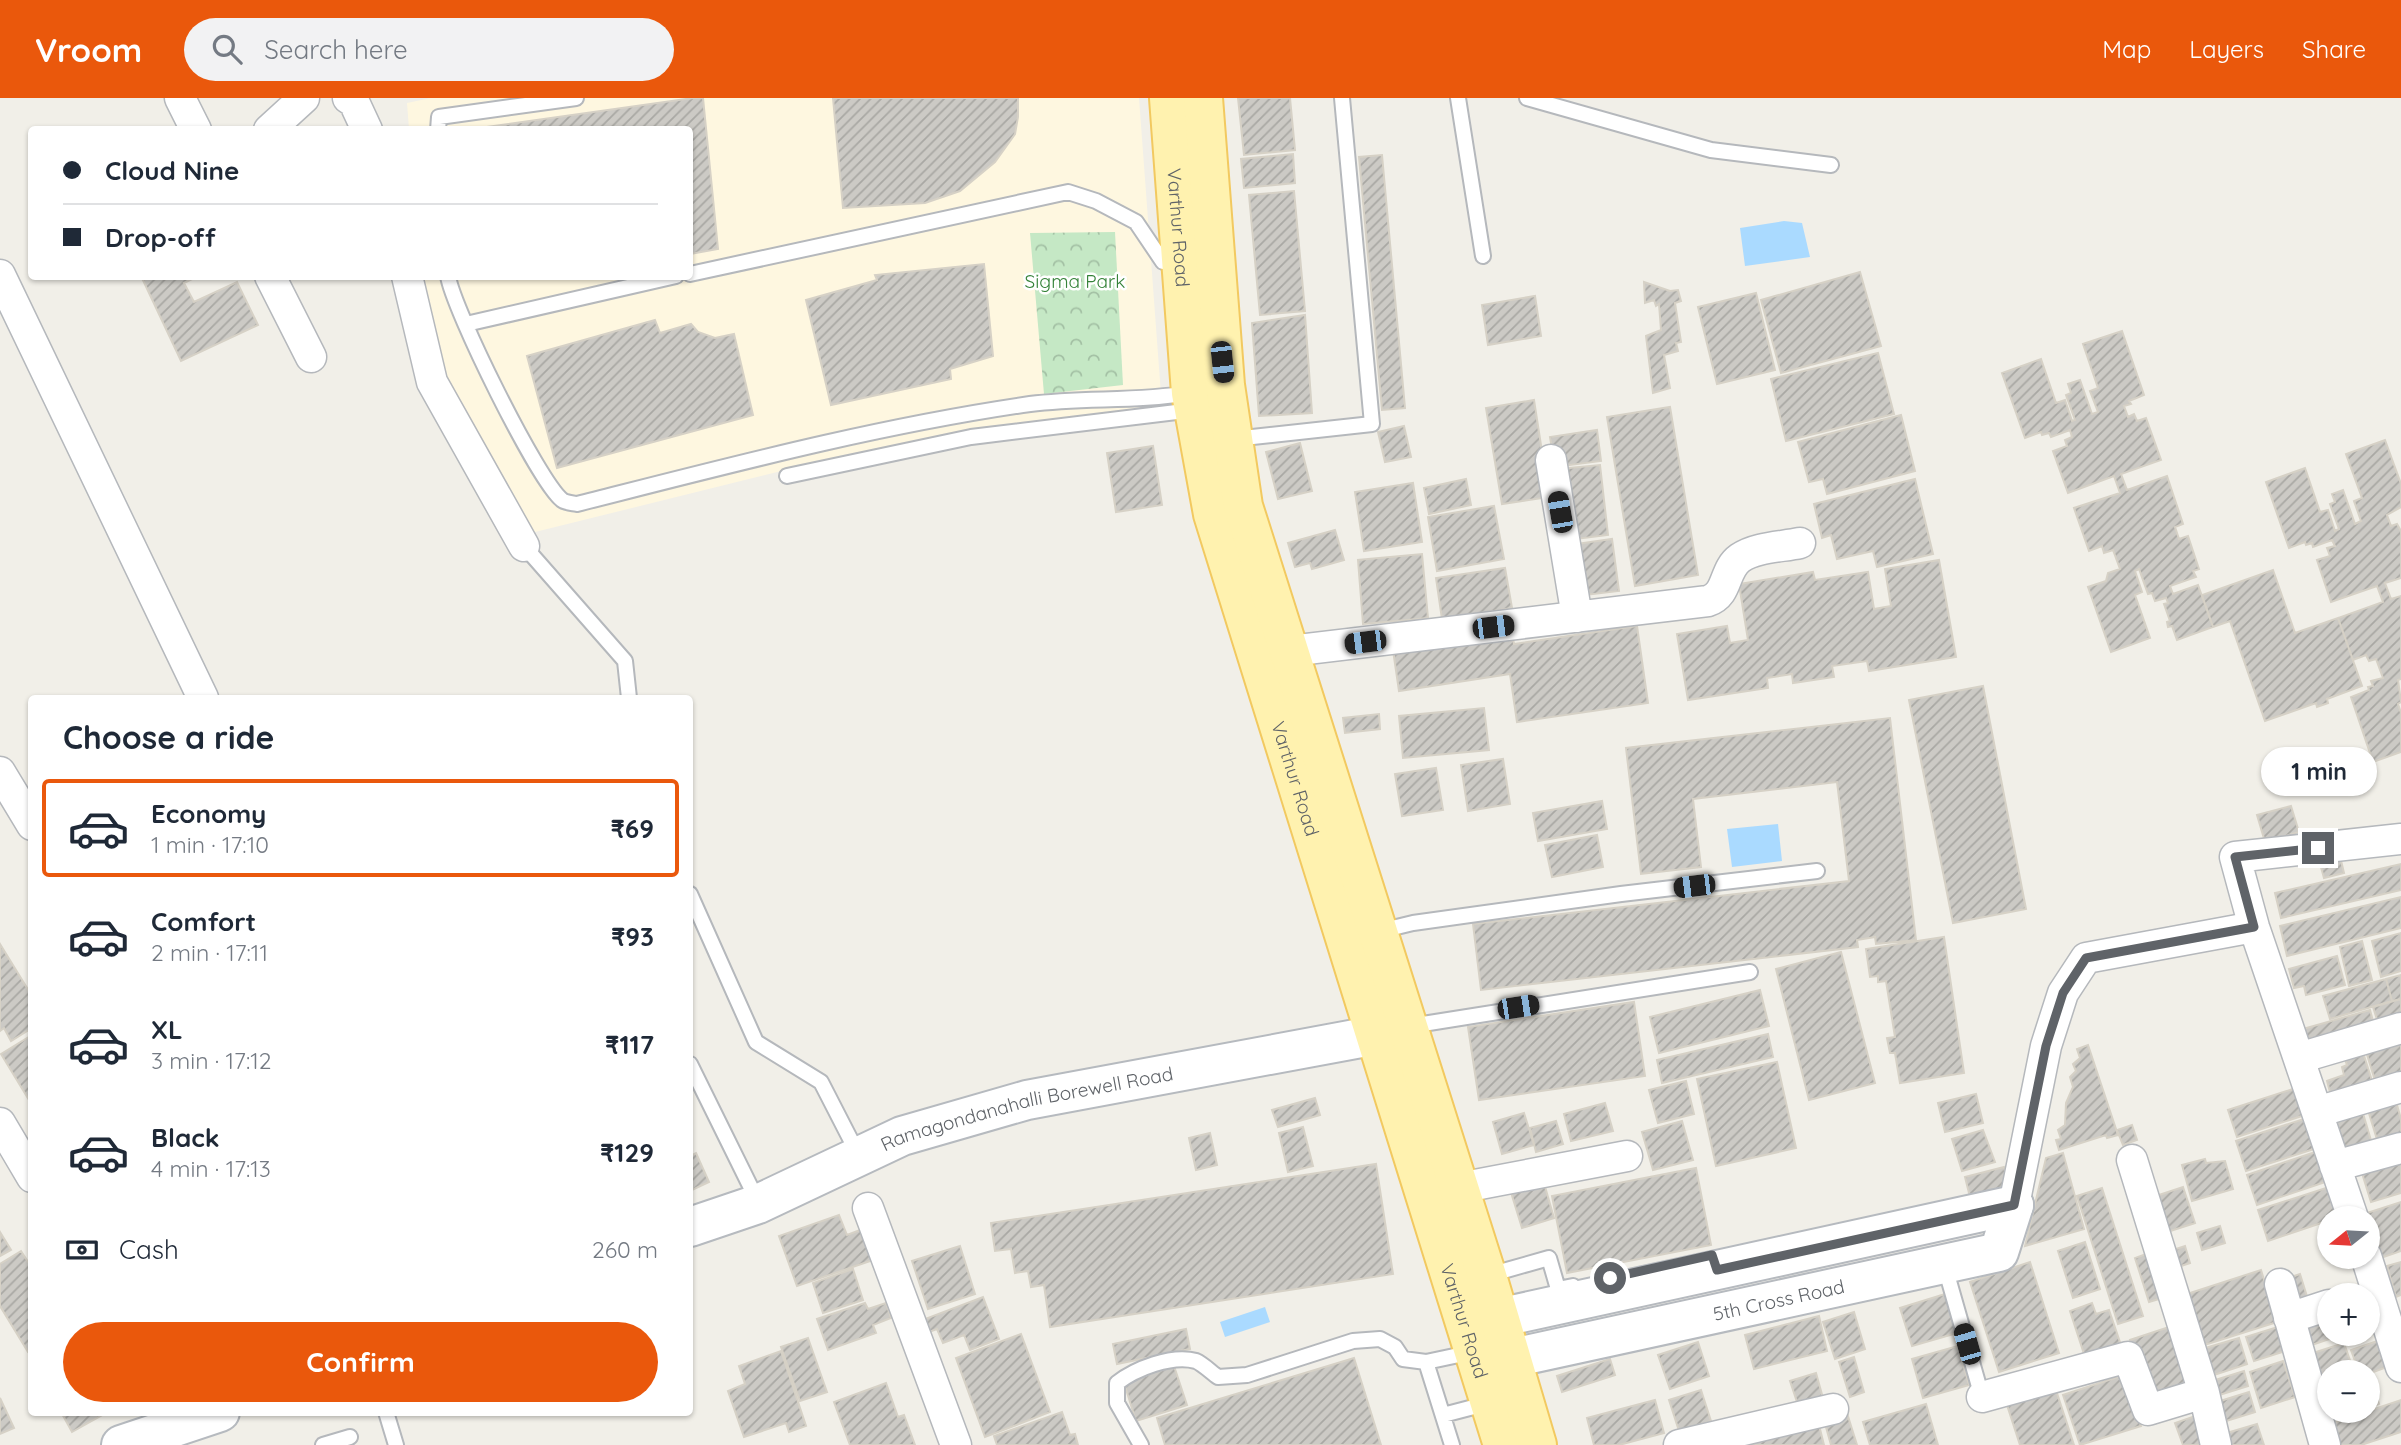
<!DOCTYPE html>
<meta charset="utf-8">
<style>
:root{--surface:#fff;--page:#f2f2f3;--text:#1f2937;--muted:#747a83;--line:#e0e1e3;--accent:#ea580c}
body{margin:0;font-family:Quicksand,sans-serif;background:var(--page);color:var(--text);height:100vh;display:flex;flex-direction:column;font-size:26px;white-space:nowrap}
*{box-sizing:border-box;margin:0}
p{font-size:23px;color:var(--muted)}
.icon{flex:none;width:38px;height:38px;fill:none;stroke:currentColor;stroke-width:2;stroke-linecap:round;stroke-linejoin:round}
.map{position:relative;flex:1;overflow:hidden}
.side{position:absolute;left:28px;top:597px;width:665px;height:721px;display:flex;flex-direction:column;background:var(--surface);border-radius:7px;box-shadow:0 2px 5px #0004}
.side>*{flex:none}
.top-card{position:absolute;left:28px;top:28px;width:665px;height:154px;border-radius:7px;box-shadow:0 2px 5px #0004;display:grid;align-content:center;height:154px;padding:0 35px;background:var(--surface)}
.needle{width:46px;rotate:252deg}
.fabs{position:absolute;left:2317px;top:1108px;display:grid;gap:14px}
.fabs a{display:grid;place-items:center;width:63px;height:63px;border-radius:50%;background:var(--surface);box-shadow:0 2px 5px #0004;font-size:35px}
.end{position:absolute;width:32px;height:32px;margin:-16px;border:9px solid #5f6368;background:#fff;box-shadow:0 0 0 4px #fff}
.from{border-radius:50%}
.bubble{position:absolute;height:49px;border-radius:24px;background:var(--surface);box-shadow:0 2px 5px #0004;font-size:23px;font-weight:800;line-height:49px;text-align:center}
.car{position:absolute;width:21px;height:42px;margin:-21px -10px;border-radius:9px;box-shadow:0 0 5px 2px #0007;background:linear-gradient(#222 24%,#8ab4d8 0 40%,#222 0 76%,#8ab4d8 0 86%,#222 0)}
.top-card b{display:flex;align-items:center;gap:24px;height:66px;font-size:26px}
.top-card b+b{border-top:2px solid var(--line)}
.top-card i{width:18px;height:18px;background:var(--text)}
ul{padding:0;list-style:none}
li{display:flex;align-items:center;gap:21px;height:98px;margin:0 14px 10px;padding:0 21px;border:4px solid transparent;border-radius:7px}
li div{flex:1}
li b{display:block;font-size:26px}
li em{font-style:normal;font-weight:800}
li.active{border-color:var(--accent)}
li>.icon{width:63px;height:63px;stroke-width:1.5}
h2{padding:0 35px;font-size:32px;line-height:84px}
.pay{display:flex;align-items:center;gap:18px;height:77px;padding:0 35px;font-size:26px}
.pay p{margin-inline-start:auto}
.cta{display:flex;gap:14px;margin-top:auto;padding:14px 35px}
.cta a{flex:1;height:80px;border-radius:42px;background:var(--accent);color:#fff;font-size:28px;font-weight:800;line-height:80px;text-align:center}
header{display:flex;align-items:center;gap:42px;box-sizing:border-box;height:98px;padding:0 35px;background:var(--accent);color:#fff}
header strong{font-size:33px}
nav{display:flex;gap:38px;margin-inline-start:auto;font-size:24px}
.search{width:490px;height:63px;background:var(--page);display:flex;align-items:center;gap:18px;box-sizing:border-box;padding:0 24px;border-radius:38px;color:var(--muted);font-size:26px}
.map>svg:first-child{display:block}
.commercial{fill:#fef7e0}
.park{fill:url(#park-crowns)}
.water{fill:#aadaff}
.building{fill:url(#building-hatch);stroke:#d6d1c6;stroke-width:2}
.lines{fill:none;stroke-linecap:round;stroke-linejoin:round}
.lane-casing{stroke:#b5b8bc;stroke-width:18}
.street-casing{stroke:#b5b8bc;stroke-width:33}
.secondary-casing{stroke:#b6babf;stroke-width:42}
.primary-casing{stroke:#f2c960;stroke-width:42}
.lane{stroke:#fff;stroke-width:14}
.street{stroke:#fff;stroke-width:30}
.secondary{stroke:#fff;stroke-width:38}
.primary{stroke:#fff2af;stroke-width:38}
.route{stroke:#5f6368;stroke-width:9}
.labels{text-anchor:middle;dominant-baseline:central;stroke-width:5;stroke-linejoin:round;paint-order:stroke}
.street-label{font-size:19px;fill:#5f6368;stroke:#fff}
.park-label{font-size:19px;fill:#348238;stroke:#fff}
</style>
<header>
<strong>Vroom</strong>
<div class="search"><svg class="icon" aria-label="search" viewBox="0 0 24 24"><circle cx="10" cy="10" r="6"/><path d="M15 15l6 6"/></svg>Search here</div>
<nav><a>Map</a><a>Layers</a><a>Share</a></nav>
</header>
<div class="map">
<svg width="2401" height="1347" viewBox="0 0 2401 1347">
<defs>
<pattern id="park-crowns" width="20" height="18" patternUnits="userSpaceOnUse" patternTransform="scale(1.75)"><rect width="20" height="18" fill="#c5e8c5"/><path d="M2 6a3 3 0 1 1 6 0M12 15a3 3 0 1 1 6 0" fill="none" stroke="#a3c0a4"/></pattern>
<pattern id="building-hatch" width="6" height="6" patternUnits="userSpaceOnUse" patternTransform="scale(1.75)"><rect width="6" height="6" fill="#cccac5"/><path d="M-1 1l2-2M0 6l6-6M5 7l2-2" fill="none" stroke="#a9a8a4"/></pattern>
</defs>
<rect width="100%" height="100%" fill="#f1efe8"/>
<!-- commercial -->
<path class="commercial" d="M431 0H1139L1162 310 970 333 834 360 531 435 429 254 423 179 690 178V32L409 31 407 5Z"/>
<!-- park -->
<path class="park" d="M1115 134 1123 287 1044 296 1030 135Z"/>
<!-- water -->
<path class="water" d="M1784 123 1802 125 1810 159 1745 168 1740 130Z
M1778 726 1782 763 1732 769 1727 731Z
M1265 1209 1270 1224 1225 1239 1220 1224Z"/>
<!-- building -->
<path class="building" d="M693 0H703L718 151 690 156V32H465Z
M833 0H1018V19L1015 36 995 64 960 93 925 105 843 110Z
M1238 0H1290L1295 52 1244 57Z
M1293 56 1295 85 1244 90 1241 61Z
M1382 57 1405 310 1382 312 1359 59Z
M1294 93 1305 213 1260 217 1249 97Z
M984 166 993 258 950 271 951 281 831 307 806 202 877 182 875 177Z
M1860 174 1881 248 1781 275 1761 202Z
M141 178H198L184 185 194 204 237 184 258 227 181 263Z
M1644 184 1670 193 1678 192 1681 203 1675 205 1681 244 1676 245 1678 253 1664 257 1670 290 1653 295 1646 238 1661 232 1659 206 1656 208 1654 202 1645 205Z
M1756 195 1775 272 1717 286 1698 209Z
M1535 198 1541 238 1488 247 1482 207Z
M1305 217 1312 315 1259 318 1252 225Z
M655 222 660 235 691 226 698 234 715 240 734 236 753 317 557 370 527 258Z
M2122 233 2144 297 2129 303 2131 306 2124 308 2128 319 2134 316 2137 323 2146 320 2161 362 2121 376 2127 392 2167 378 2183 426 2175 429 2179 441 2188 438 2199 471 2193 473 2196 479 2170 488 2173 496 2198 487 2213 529 2177 542 2172 528 2168 529 2167 524 2170 523 2164 506 2168 505 2166 500 2155 503 2152 495 2148 496 2139 471 2135 473 2142 494 2135 497 2150 540 2111 554 2088 489 2106 483 2108 475 2120 471 2113 452 2104 455 2102 448 2089 453 2074 410 2120 395 2114 378 2068 395 2053 353 2067 348 2065 342 2072 339 2070 332 2051 339 2049 335 2042 337 2041 334 2025 340 2002 275 2041 261 2056 305 2065 302 2072 323 2075 322 2066 297 2071 295 2068 286 2080 282 2092 316 2098 314 2090 293 2098 290 2083 246Z
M1878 255 1894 316 1786 343 1771 281Z
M1534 302 1549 399 1502 406 1486 310Z
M1670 309 1698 477 1635 488 1607 319Z
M1901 317 1915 373 1827 396 1823 381 1809 384 1798 344Z
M1404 328 1411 359 1385 364 1378 334Z
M1597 332 1601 363 1555 369 1550 339Z
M2385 342 2401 386V409L2387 417 2391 428 2397 426 2401 433V480L2385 485 2391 501 2401 498V581L2398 582 2401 604 2398 606 2401 615V654L2373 664 2351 599 2369 592 2368 589 2373 588 2371 583 2383 580 2376 561 2369 563 2366 557 2353 562 2338 520 2383 504 2377 488 2331 504 2317 462 2330 458 2327 450 2335 448 2332 442 2313 449 2312 445 2306 447 2305 444 2289 450 2266 384 2305 370 2320 414 2328 412 2335 433 2339 431 2330 406 2335 404 2332 396 2343 392 2355 426 2361 423 2354 403 2362 400 2346 356Z
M1300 345 1312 393 1278 401 1266 354Z
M1153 348 1162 407 1116 414 1107 355Z
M1600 367 1608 437 1568 442 1559 371Z
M1466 381 1471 407 1429 416 1424 390Z
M1915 381 1933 456 1877 469 1873 453 1837 461 1831 437 1822 440 1814 406Z
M1413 385 1422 444 1364 453 1355 394Z
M1494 408 1504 461 1437 473 1428 419Z
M1335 432 1344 462 1312 471 1310 465 1295 469 1288 445Z
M1612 441 1619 493 1577 498 1569 447Z
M1422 456 1428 520 1363 526 1358 462Z
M1939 462 1956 559 1869 573 1867 563 1832 568 1834 579 1793 585 1792 576 1767 580 1768 590 1688 602 1677 536 1727 528 1730 545 1748 542 1739 486 1813 474 1815 482 1868 474 1874 511 1891 508 1885 471Z
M1505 470 1512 510 1442 521 1436 480Z
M2273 472 2295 535 2338 520 2362 588 2327 601 2328 605 2317 609 2316 605 2265 623 2230 523 2213 529 2202 497Z
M1637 528 1648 605 1517 624 1510 576 1399 593 1393 552 1512 535 1514 546Z
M1983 588 2026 811 1953 825 1909 602Z
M1484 610 1489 652 1403 660 1399 618Z
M1379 616 1380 631 1345 635 1343 620Z
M1890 620 1916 842 1876 846 1875 839 1857 842 1858 849 1481 892 1473 826 1849 783 1837 684 1693 701 1701 769 1641 776 1626 650Z
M1503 661 1510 706 1468 713 1461 667Z
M1436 670 1443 712 1402 718 1395 676Z
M1602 703 1607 731 1538 743 1533 715Z
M2291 708 2299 734 2265 744 2257 717Z
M1597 737 1603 769 1552 779 1545 747Z
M2338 750 2344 775 2324 780 2317 755Z
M2401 766V792L2281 820 2275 795Z
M2401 799V830L2287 858 2280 828Z
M2401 835V873L2381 879 2372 843Z
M1944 839 1964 975 1900 985 1895 955H1890L1887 940 1895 939 1886 883 1878 884V878L1870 879 1866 851Z
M2362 843 2372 882 2349 888 2340 849Z
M0 846 32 898V930L11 943 4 930 0 933Z
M1841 854 1875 985 1809 1002 1776 871Z
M2337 858 2345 887 2306 897 2304 888 2294 890 2289 871Z
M2401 877V901L2392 903 2386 881Z
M2386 881 2392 903 2330 921 2323 898Z
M1760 892 1769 928 1659 955 1650 919Z
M2401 901V925L2380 931 2373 909Z
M1634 904 1645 978 1479 1002 1468 929Z
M2370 912 2376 934 2309 953 2303 931Z
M1768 936 1773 959 1662 985 1657 962Z
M32 937V1007L1 956Z
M2401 944V982L2377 989 2364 947Z
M2360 945 2374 989 2332 1002 2327 983 2344 977 2342 969 2347 967 2341 951Z
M2088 947 2118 1037 2107 1040 2106 1037 2059 1052 2056 1042 2061 1041 2058 1032 2065 1027 2066 1005 2073 989 2070 979 2076 973 2073 966 2080 960 2077 951Z
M1777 964 1796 1050 1716 1068 1697 981Z
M1686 983 1694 1016 1658 1025 1649 992Z
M2299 989 2308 1016 2237 1039 2228 1012Z
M1976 996 1983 1025 1945 1034 1938 1005Z
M1315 1000 1320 1017 1278 1029 1272 1012Z
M2395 1000 2401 1021V1041L2379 1048 2367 1009Z
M1605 1005 1613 1033 1571 1043 1564 1016Z
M2362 1012 2373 1049 2346 1058 2332 1016Z
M1524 1015 1534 1047 1502 1056 1493 1024Z
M2307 1020 2317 1050 2246 1073 2236 1043Z
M1556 1023 1563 1046 1536 1054 1530 1030Z
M1682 1023 1693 1062 1653 1072 1642 1034Z
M2132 1027 2137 1042 2123 1047 2117 1032Z
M1303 1029 1313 1068 1288 1074 1279 1035Z
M1983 1032 1995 1064 1962 1073 1952 1041Z
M1210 1035 1217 1067 1196 1072 1189 1040Z
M2318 1053 2328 1083 2257 1107 2247 1077Z
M696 1055 709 1084 690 1093V1058Z
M2063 1055 2084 1131 2025 1148 2046 1060Z
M2401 1060V1095L2371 1104 2361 1072Z
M2205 1061 2206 1065 2225 1063 2233 1091 2192 1103 2182 1067Z
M1376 1066 1393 1176 1050 1229 1044 1187 1031 1189 1028 1173 1015 1175 1011 1151 995 1153 991 1125Z
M2004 1069 2009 1090 1970 1099 1965 1079Z
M1696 1070 1711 1147 1567 1175 1552 1098Z
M1542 1078 1554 1120 1522 1130 1509 1088Z
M2183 1089 2195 1125 2158 1137 2147 1101Z
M2329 1089 2339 1119 2268 1143 2258 1112Z
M2102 1090 2143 1218 2118 1226 2077 1098Z
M2401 1104V1153L2375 1162 2368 1140V1120L2361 1117Z
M839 1117 847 1137 860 1132 866 1146 879 1160 797 1188 779 1138Z
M2220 1128 2225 1145 2202 1152 2197 1135Z
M0 1134 11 1152 0 1158Z
M2085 1144 2100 1191 2073 1200 2058 1153Z
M960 1148 975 1196 928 1211 912 1163Z
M2185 1148 2190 1165 2169 1172 2164 1155Z
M21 1153 32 1170V1252L28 1254 0 1208V1166Z
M2154 1153 2169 1198 2149 1204 2135 1160Z
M2030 1164 2059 1255 1999 1274 1970 1184Z
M2401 1164V1197L2396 1199 2387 1168Z
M853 1171 863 1202 823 1215 813 1185Z
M2261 1172 2277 1224 2198 1249 2181 1198Z
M2300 1176 2310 1208 2295 1212 2285 1181Z
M1945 1196 1957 1235 1912 1248 1900 1210Z
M983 1199 999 1241 970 1252 964 1237 943 1245 937 1231 929 1234 925 1221Z
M865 1205 868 1211 886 1205 891 1220 873 1227 876 1235 828 1252 817 1221Z
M2092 1205 2096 1216 2109 1212 2121 1247 2085 1259 2070 1213Z
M2329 1213V1236H2344L2303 1250 2294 1225Z
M1854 1214 1865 1251 1835 1261 1823 1224Z
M1819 1218 1827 1253 1754 1271 1745 1237Z
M2175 1227 2194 1287 2148 1301 2130 1242Z
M2281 1228 2289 1252 2254 1263 2246 1239Z
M1186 1231 1190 1251 1117 1266 1113 1246Z
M1021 1236 1050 1314 985 1339 956 1260Z
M808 1240 827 1294 800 1303 781 1249Z
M2239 1240 2247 1266 2211 1278 2202 1251Z
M2380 1242 2390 1268 2368 1276 2359 1274 2351 1252Z
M1698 1244 1709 1278 1670 1291 1658 1257Z
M2344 1245 2354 1274H2329V1288L2319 1292 2307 1257Z
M1958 1248 1969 1287 1923 1300 1912 1261Z
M781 1253 806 1328 789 1334 786 1325 744 1339 728 1293 745 1286 739 1268Z
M1854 1259 1864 1294 1850 1299 1839 1264Z
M1354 1260 1381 1347H1165L1157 1320Z
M1610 1261 1615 1277 1562 1294 1557 1278Z
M2283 1263 2295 1299 2261 1310 2250 1274Z
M1174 1268 1187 1307 1136 1323 1124 1285Z
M2244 1273 2248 1288 2213 1299 2209 1284Z
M1816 1275 1823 1300 1798 1307 1790 1283Z
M2124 1277 2141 1328 2080 1347 2063 1297Z
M2371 1280 2379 1306 2368 1310V1281Z
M886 1285 898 1319 904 1317 915 1347H850L834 1304Z
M2054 1286 2074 1347H2020L2005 1301Z
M1701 1292 1711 1323 1679 1333 1669 1302Z
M2249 1294 2255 1314 2223 1324 2217 1304Z
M0 1300 14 1330 0 1336Z
M1655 1302 1664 1335 1619 1347H1594L1587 1320Z
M2401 1302V1334L2361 1347H2333L2327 1327Z
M1926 1306 1938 1347H1870L1863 1324Z
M61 1314H103L104 1316 72 1334Z
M1062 1314 1070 1337 1075 1336 1078 1347H997L994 1338Z
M1847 1315 1857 1347H1831L1824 1322Z
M2201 1316 2211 1347H2183L2175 1325Z
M1818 1323 1824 1347H1735Z
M2257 1326 2264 1347H2223L2220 1337Z"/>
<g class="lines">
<!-- lane casing -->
<g class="lane-casing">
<path id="lane" d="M1458 0 1483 158
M1527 0 1711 52 1831 67
M438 32 439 19 576 0
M690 176 1068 94 1096 103 1136 124 1163 164
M448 178C453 211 538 383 562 402 566 405 572 405 577 406 727 368 877 328 1030 306 1083 299 1137 304 1189 295
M466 226 676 178
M1234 341 1372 326 1342 0
M787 378 971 339 1193 312
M524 448 625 563 629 600
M690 796 756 944 821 984 859 1058
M1380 833 1413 825 1621 796 1817 773
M1410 928 1750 874
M690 966 758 1104
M1945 1169 1982 1299
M1489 1177 1549 1160 1558 1191 1573 1188
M1426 1264 1473 1254
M386 1314 396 1347
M1443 1317 1489 1305
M323 1347 350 1339
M1141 1347 1117 1305V1285C1135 1271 1172 1256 1196 1263 1203 1266 1212 1275 1218 1279L1247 1277 1353 1243 1380 1241 1395 1249 1403 1261 1426 1264 1452 1347"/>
</g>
<!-- street casing -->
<g class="street-casing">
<path id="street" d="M180 0 196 32
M348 0 354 4 367 32
M269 32 304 0
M0 177 203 600
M270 178 311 259
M407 178 432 284 524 448
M1551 362 1577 519
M1290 553 1708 503C1729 496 1723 472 1740 460 1756 449 1781 449 1800 445
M0 674 32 727
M2299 960 2401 930
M2317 1014 2401 989
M0 1025 32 1079
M2132 1062 2204 1295 2216 1347
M2335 1068 2401 1050
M1459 1090 1627 1058
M2014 1107 2046 948 2063 895 2086 860 2254 829
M868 1110 956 1347
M2353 1120 2254 829 2235 759 2401 741
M2366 1158 2401 1269
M2280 1186 2325 1347
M2289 1220 2329 1207
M1982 1299 2128 1259 2148 1312 2204 1295
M1679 1347 1833 1311"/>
</g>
<!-- secondary casing -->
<g class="secondary-casing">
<g id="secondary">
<path id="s1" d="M690 1129 758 1106 902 1038 1027 1002 1377 937"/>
<path d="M1498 1220 2014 1107"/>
<path id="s2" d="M1512 1260 1999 1154 2014 1107"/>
<path d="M121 1347 220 1314"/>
</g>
</g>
<!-- primary casing -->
<g class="primary-casing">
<g id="primary">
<path id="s3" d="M1169 0 1191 295 1213 416 1503 1347"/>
<path d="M1203 0 1225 287 1243 408 1487 1178 1537 1347"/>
</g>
</g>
<!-- lane -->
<use href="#lane" class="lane"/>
<!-- street -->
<use href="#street" class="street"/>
<!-- secondary -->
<use href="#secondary" class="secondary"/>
<!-- primary -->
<use href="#primary" class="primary"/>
</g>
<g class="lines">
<!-- route -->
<path class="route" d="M1610 1180 1712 1157 1717 1172 2014 1107 2046 948 2063 895 2086 860 2254 829 2235 759 2318 750"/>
</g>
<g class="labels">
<!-- street labels -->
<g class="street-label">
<text stroke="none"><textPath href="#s3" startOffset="130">Varthur Road</textPath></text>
<text stroke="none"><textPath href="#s3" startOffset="696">Varthur Road</textPath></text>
<text stroke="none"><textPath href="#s1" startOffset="359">Ramagondanahalli Borewell Road</textPath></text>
<text stroke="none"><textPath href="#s2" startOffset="273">5th Cross Road</textPath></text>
<text stroke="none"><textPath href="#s3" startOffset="1264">Varthur Road</textPath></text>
</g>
<!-- park labels -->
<g class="park-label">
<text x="1075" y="183">Sigma Park</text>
</g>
</g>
</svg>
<div class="fabs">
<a><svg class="needle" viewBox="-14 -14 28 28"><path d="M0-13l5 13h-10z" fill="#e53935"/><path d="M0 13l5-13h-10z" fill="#747a83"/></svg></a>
<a>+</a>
<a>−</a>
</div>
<i class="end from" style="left:1610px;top:1180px"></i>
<i class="end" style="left:2318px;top:750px"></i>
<div class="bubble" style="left:2261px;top:649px;width:116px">1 min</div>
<i class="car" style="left:1222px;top:264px;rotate:174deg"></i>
<i class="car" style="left:1560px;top:414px;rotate:350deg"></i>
<i class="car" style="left:1493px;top:529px;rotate:83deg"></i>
<i class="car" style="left:1365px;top:544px;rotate:263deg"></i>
<i class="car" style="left:1694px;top:788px;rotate:263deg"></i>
<i class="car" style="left:1518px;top:909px;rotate:81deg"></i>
<i class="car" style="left:1967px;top:1246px;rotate:344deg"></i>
<div class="top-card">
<b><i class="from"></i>Cloud Nine</b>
<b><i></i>Drop-off</b>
</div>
<section class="side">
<h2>Choose a ride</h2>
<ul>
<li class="active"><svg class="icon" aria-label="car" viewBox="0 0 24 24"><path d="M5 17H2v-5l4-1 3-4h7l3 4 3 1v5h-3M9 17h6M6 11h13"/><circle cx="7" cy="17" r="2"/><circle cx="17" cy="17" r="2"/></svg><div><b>Economy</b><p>1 min · 17:10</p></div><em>₹69</em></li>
<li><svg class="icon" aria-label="car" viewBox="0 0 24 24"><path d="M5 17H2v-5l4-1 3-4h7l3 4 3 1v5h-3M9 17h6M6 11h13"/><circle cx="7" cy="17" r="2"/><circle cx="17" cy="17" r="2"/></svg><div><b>Comfort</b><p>2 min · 17:11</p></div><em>₹93</em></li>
<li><svg class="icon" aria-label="car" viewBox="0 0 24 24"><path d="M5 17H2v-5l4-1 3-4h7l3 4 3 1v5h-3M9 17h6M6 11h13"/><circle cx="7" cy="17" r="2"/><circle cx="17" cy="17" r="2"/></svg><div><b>XL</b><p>3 min · 17:12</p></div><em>₹117</em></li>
<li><svg class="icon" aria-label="car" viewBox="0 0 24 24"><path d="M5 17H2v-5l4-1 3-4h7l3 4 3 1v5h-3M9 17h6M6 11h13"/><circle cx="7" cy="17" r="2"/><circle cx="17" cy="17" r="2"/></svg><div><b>Black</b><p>4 min · 17:13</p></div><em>₹129</em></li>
</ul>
<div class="pay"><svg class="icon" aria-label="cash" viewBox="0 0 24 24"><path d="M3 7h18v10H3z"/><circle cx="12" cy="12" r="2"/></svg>Cash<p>260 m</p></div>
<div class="cta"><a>Confirm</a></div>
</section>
</div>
